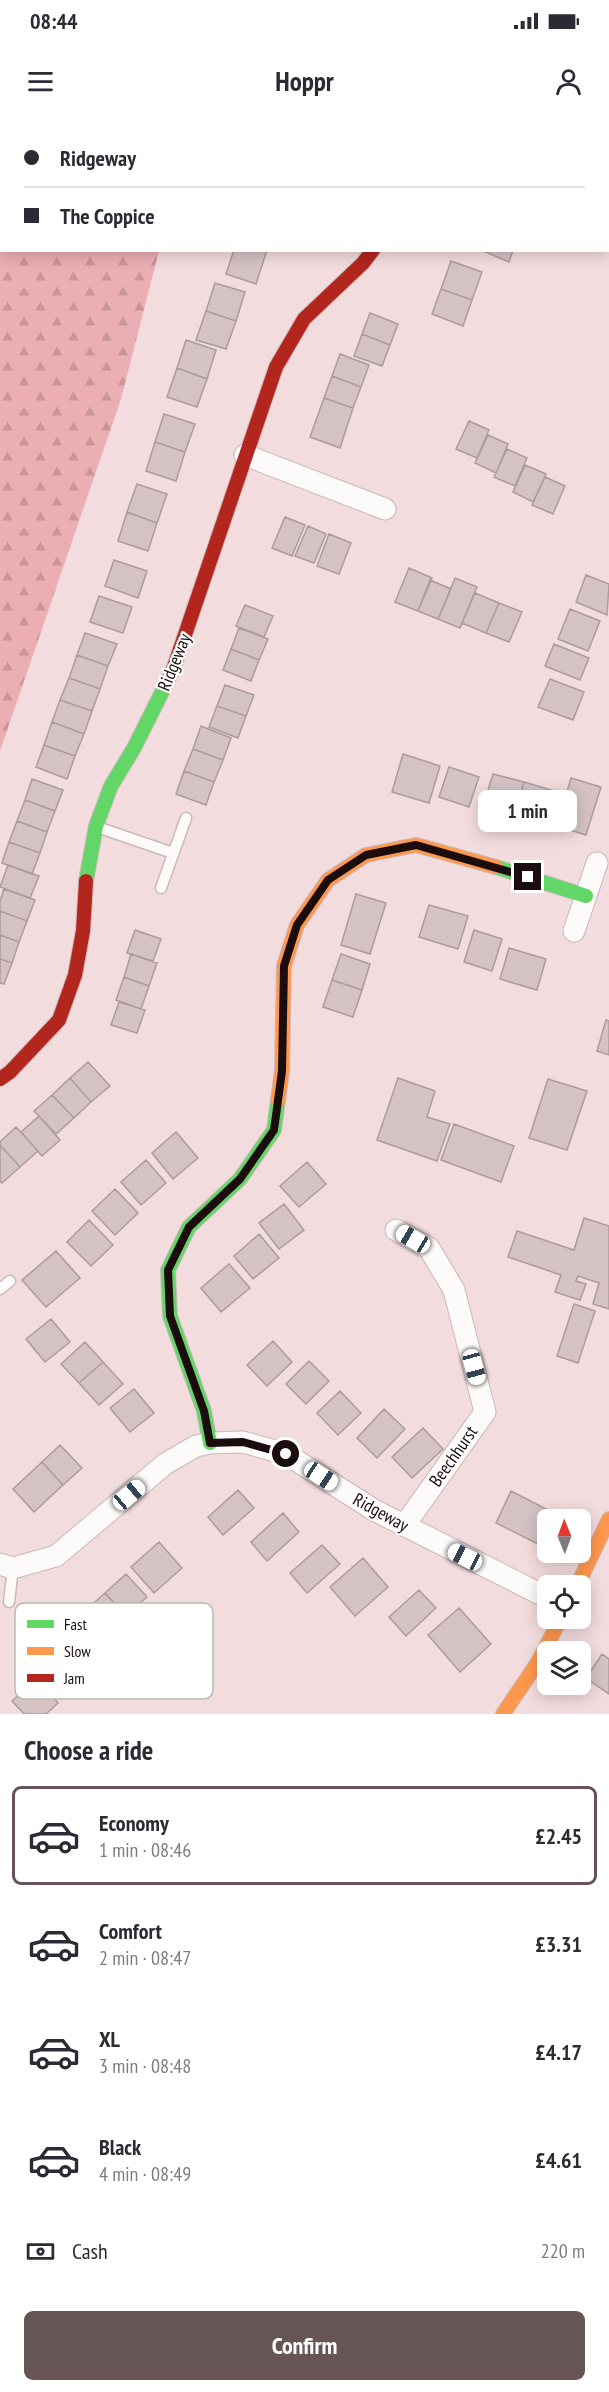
<!DOCTYPE html>
<meta charset="utf-8">
<style>
:root{--surface:#fff;--page:#f7f7f7;--text:#2b2b33;--muted:#7c7c81;--line:#e1e1e2;--accent:#675556}
body{margin:0;font-family:"PT Sans Narrow",sans-serif;background:var(--page);color:var(--text);height:100vh;display:flex;flex-direction:column;font-size:22px;white-space:nowrap}
*{box-sizing:border-box;margin:0}
p{font-size:20px;color:var(--muted)}
.icon{flex:none;width:33px;height:33px;fill:none;stroke:currentColor;stroke-width:2;stroke-linecap:round;stroke-linejoin:round}
.map{position:relative;height:1594px;overflow:hidden}
.details{display:flex;flex-direction:column;background:var(--surface);flex:1}
.details>*{flex:none}
.top-card{position:absolute;left:0px;top:0px;width:609px;height:132px;box-shadow:0 3px 15px #0003;display:grid;align-content:center;height:132px;padding:0 24px;background:var(--surface)}
.needle{width:39px;rotate:359deg}
.buttons{position:absolute;left:537px;top:1389px;display:grid;gap:12px}
.buttons a{display:grid;place-items:center;width:54px;height:54px;border-radius:9px;background:var(--surface);box-shadow:0 3px 15px #0003;font-size:30px}
.end{position:absolute;width:27px;height:27px;margin:-14px;border:8px solid #1b0d0e;background:#fff;box-shadow:0 0 0 3px #fff}
.from{border-radius:50%}
.bubble{position:absolute;height:42px;border-radius:9px;background:var(--surface);box-shadow:0 3px 15px #0003;font-size:20px;font-weight:700;line-height:42px;text-align:center}
.car{position:absolute;width:18px;height:36px;margin:-18px -9px;border-radius:8px;box-shadow:0 0 4px 2px #0007;background:linear-gradient(#fff 24%,#345 0 40%,#fff 0 76%,#345 0 86%,#fff 0)}
.top-card b{display:flex;align-items:center;gap:21px;height:57px;font-size:22px}
.top-card b+b{border-top:2px solid var(--line)}
.top-card i{width:15px;height:15px;background:var(--text)}
ul{padding:0;list-style:none}
li{display:flex;align-items:center;gap:18px;height:99px;margin:0 12px 9px;padding:0 12px;border:3px solid transparent;border-radius:9px}
li div{flex:1}
li b{display:block;font-size:22px}
li em{font-style:normal;font-weight:700}
li.selected{border-color:var(--accent)}
li>.icon{width:54px;height:54px;stroke-width:1.5}
h2{padding:0 24px;font-size:27px;line-height:72px}
.pay{display:flex;align-items:center;gap:15px;height:66px;padding:0 24px;font-size:22px}
.pay p{margin-inline-start:auto}
.button{display:flex;gap:12px;margin-top:auto;padding:12px 24px}
.button a{flex:1;height:69px;border-radius:9px;background:var(--accent);color:#fff;font-size:24px;font-weight:700;line-height:69px;text-align:center}
.status{display:flex;justify-content:space-between;align-items:center;height:42px;padding:0 30px;background:var(--surface);direction:ltr}
.status svg{height:16px;fill:currentColor}
header{display:flex;justify-content:space-between;align-items:center;height:78px;padding:0 24px;background:var(--surface);font-size:27px;font-weight:700}
.map>svg:first-child{display:block}
.forest{fill:url(#forest-firs)}
.building{fill:#d5c3c4;stroke:#ac9b9c;stroke-width:1.5}
.lines{fill:none;stroke-linecap:round;stroke-linejoin:round}
.lane-casing{stroke:#cbb8b9;stroke-width:13}
.street-casing{stroke:#cbb8b9;stroke-width:23}
.fast-casing{stroke:#cbb8b9;stroke-width:16}
.slow-casing{stroke:#cbb8b9;stroke-width:16}
.jam-casing{stroke:#cbb8b9;stroke-width:16}
.lane{stroke:#fdfafa;stroke-width:10}
.street{stroke:#fdfafa;stroke-width:21}
.fast{stroke:#63d668;stroke-width:14}
.slow{stroke:#ff974d;stroke-width:14}
.jam{stroke:#b3261e;stroke-width:14}
.route{stroke:#1b0d0e;stroke-width:8}
.labels{text-anchor:middle;dominant-baseline:central;stroke-width:4.5;stroke-linejoin:round;paint-order:stroke}
.street-label{font-size:18px;fill:#1b0d0e;stroke:#fff}
.key{fill:#fff;stroke:#bbb6b7;stroke-width:1.5}
.key-label{font-size:16px;fill:#1b0d0e}
</style>
<div class="status"><b>08:44</b><svg viewBox="0 0 49 12"><path d="M0 12V9h3v3zM5 12V6h3v6zM10 12V3h3v9zM15 12V0h3v12zM26 1h20v11H26zM47 4h2v5h-2z"/></svg></div>
<header><svg class="icon" aria-label="menu" viewBox="0 0 24 24"><path d="M4 6h16M4 12h16M4 18h16"/></svg>Hoppr<svg class="icon" aria-label="person" viewBox="0 0 24 24"><circle cx="12" cy="8" r="4"/><path d="M4 21q1-7 8-7t8 7"/></svg></header>
<div class="map">
<svg width="609" height="1594" viewBox="0 0 609 1594">
<defs>
<pattern id="forest-firs" width="22" height="20" patternUnits="userSpaceOnUse" patternTransform="scale(1.5)"><rect width="22" height="20" fill="#ebaeb4"/><path d="M5 1l3.5 6h-7zM16 11l3.5 6h-7z" fill="#c9949a"/></pattern>
</defs>
<rect width="100%" height="100%" fill="#f3dcdd"/>
<!-- forest -->
<path class="forest" d="M0 0H191L2 2V130L159 131 121 279 0 631Z"/>
<!-- building -->
<path class="building" d="M234 130H267L256 164 226 154Z
M481 130H513L509 142Z
M451 141 482 152 472 180 441 169Z
M215 163 245 172 236 201 206 191Z
M441 169 472 180 463 206 432 194Z
M206 191 236 201 226 229 196 220Z
M370 193 398 204 390 225 362 214Z
M362 214 390 225 382 246 354 236Z
M186 220 216 230 207 259 177 248Z
M340 234 369 245 361 267 332 256Z
M177 248 207 259 197 287 167 277Z
M332 256 361 267 353 288 324 278Z
M324 278 353 288 340 328 310 317Z
M164 294 195 304 185 332 155 322Z
M469 301 489 310 477 338 456 329Z
M488 315 508 324 496 353 475 343Z
M155 322 185 332 176 361 146 351Z
M507 329 527 338 515 366 494 357Z
M525 345 546 354 533 382 513 372Z
M545 357 565 366 553 394 532 385Z
M137 364 167 374 157 403 127 392Z
M127 392 157 403 148 431 118 421Z
M285 397 305 405 292 436 272 428Z
M308 406 326 414 314 443 295 436Z
M329 414 351 423 339 454 317 446Z
M114 440 147 451 138 478 105 466Z
M409 448 432 458 418 491 395 482Z
M586 455 609 464 607 495 576 482Z
M455 458 477 467 460 508 438 499Z
M430 460 451 469 438 499 418 491Z
M475 473 499 483 486 513 462 503Z
M99 476 132 487 123 513 90 502Z
M499 483 522 492 509 522 486 513Z
M245 485 273 496 264 517 236 506Z
M570 489 600 501 588 531 558 519Z
M239 508 268 519 259 540 231 529Z
M85 513 117 524 108 546 77 535Z
M554 524 589 538 580 560 545 546Z
M231 529 259 540 251 561 223 550Z
M77 535 108 546 100 569 69 558Z
M69 558 100 569 92 591 60 580Z
M550 559 584 572 573 600 538 587Z
M225 565 254 575 246 596 217 586Z
M60 580 92 591 84 614 52 602Z
M217 586 246 596 238 618 209 607Z
M52 602 84 614 75 636 44 625Z
M201 606 231 618 223 640 193 629Z
M44 625 75 636 67 659 36 647Z
M193 629 223 640 214 662 184 651Z
M403 634 440 646 429 683 392 672Z
M449 647 479 657 469 687 439 677Z
M184 651 214 662 206 685 176 674Z
M493 654 524 662 516 692 484 683Z
M571 658 601 667 586 715 557 706Z
M32 659 63 670 55 691 25 680Z
M524 662 558 672 550 702 516 692Z
M25 680 55 691 47 712 17 701Z
M17 701 47 712 40 733 9 722Z
M9 722 40 733 32 754 2 743Z
M8 745 39 756 30 778 0 767Z
M4 769 35 780 27 801 0 791V781Z
M356 774 386 783 370 834 341 825Z
M429 785 468 796 458 829 419 817Z
M0 791 27 801 19 822 0 815Z
M135 810 161 819 153 841 127 833Z
M474 810 502 819 492 851 464 842Z
M0 815 19 822 12 843 0 839Z
M509 828 546 839 537 870 500 859Z
M131 834 157 843 149 866 124 857Z
M341 834 370 844 362 870 332 860Z
M0 839 12 843 4 864 0 863Z
M124 857 149 866 141 889 116 880Z
M332 860 362 870 353 897 323 887Z
M119 882 145 890 137 913 111 905Z
M606 900 609 901V935L597 931Z
M88 942 110 966 91 982 70 958Z
M70 958 91 982 74 998 52 975Z
M398 958 435 971 427 997 450 1004 437 1041 377 1020Z
M548 959 587 971 567 1030 529 1018Z
M52 975 74 998 56 1014 34 991Z
M39 996 60 1020 42 1036 21 1012Z
M454 1004 514 1026 501 1062 441 1040Z
M16 1007 38 1031 20 1047 0 1025V1022Z
M176 1012 198 1038 173 1059 152 1033Z
M0 1025 20 1047 2 1063 0 1061Z
M146 1040 166 1063 141 1085 121 1062Z
M307 1042 326 1064 299 1087 280 1066Z
M115 1069 138 1093 115 1115 92 1091Z
M284 1084 304 1110 279 1129 259 1103Z
M584 1098 609 1106V1189L593 1184 599 1163 578 1156 576 1161 586 1164 580 1180 555 1172 561 1155 508 1137 517 1111 574 1130Z
M89 1100 113 1125 91 1146 67 1122Z
M259 1114 279 1138 253 1159 234 1136Z
M56 1131 80 1158 46 1187 22 1160Z
M229 1144 250 1168 221 1192 201 1168Z
M574 1184 595 1191 578 1243 557 1236Z
M51 1199 70 1222 45 1242 26 1219Z
M273 1221 292 1242 267 1266 247 1245Z
M85 1222 103 1242 79 1263 61 1244Z
M309 1241 329 1261 306 1284 286 1264Z
M103 1242 123 1264 99 1285 79 1263Z
M134 1269 154 1293 130 1312 110 1288Z
M340 1271 361 1293 338 1315 317 1293Z
M384 1289 405 1309 377 1338 357 1318Z
M423 1308 443 1329 412 1358 392 1337Z
M60 1325 82 1348 63 1365 42 1342Z
M42 1342 63 1365 34 1392 13 1369Z
M238 1370 254 1388 223 1415 208 1397Z
M511 1371 554 1393 551 1400H548V1406L538 1424 496 1403Z
M283 1393 299 1412 267 1441 251 1422Z
M159 1422 182 1448 154 1473 131 1447Z
M322 1425 340 1444 307 1473 290 1453Z
M363 1438 388 1467 355 1496 330 1467Z
M126 1454 147 1477 126 1496 105 1473Z
M419 1470 436 1488 406 1516 389 1497Z
M105 1473 126 1496 105 1515 84 1492Z
M459 1488 491 1524 460 1552 428 1515Z
M602 1534 609 1539V1574L586 1558Z
M37 1559 58 1583 46 1594H24L12 1581Z"/>
<g class="lines">
<!-- lane casing -->
<g class="lane-casing">
<path id="lane" d="M97 707 173 733
M161 768 186 698
M0 1169 10 1161
M9 1482 13 1448"/>
</g>
<!-- street casing -->
<g class="street-casing">
<path id="street" d="M440 2 441 0
M245 335 385 389
M574 811 597 743
M396 1110 429 1128 454 1170 485 1292 404 1406
M0 1444 13 1448 56 1436 165 1344 196 1326 210 1323 243 1322 286 1334 374 1390 548 1478"/>
</g>
<!-- fast casing -->
<g class="fast-casing">
<path id="fast" d="M496 747 586 776
M86 761 96 706 111 666 134 628 173 550
M210 1323 204 1291 170 1196 168 1150 189 1107 240 1059 274 1010 278 980"/>
</g>
<!-- slow casing -->
<g class="slow-casing">
<path id="slow" d="M278 980 282 951 284 846 297 805 328 760 366 735 416 725 496 747
M577 1466 609 1399
M503 1594 538 1542 561 1498"/>
</g>
<!-- jam casing -->
<g class="jam-casing">
<path id="jam" d="M173 550 276 247 304 199 363 143 373 130
M0 959 10 952 59 900 75 855 83 811 86 761"/>
</g>
<!-- lane -->
<use href="#lane" class="lane"/>
<!-- street -->
<use href="#street" class="street"/>
<!-- fast -->
<use href="#fast" class="fast"/>
<!-- slow -->
<use href="#slow" class="slow"/>
<!-- jam -->
<use href="#jam" class="jam"/>
</g>
<g class="lines">
<!-- route -->
<path class="route" d="M286 1334 243 1322 210 1323 204 1291 170 1196 168 1150 189 1107 240 1059 274 1010 282 951 284 846 297 805 328 760 366 735 416 725 528 757"/>
</g>
<g class="labels">
<!-- street labels -->
<g class="street-label">
<text transform="translate(174 542) rotate(-68)">Ridgeway</text>
<text transform="translate(453 1336) rotate(-55)">Beechhurst</text>
<text transform="translate(381 1392) rotate(29)">Ridgeway</text>
</g>
</g>
<!-- legend -->
<rect x="15" y="1483" width="198" height="96" rx="9" class="key"/>
<rect x="27" y="1500" width="27" height="8" fill="#63d668"/>
<rect x="27" y="1527" width="27" height="8" fill="#ff974d"/>
<rect x="27" y="1554" width="27" height="8" fill="#b3261e"/>
<g class="key-label">
<text x="64" y="1510">Fast</text>
<text x="64" y="1537">Slow</text>
<text x="64" y="1564">Jam</text>
</g>
</svg>
<div class="buttons">
<a><svg class="needle" viewBox="-14 -14 28 28"><path d="M0-13l5 13h-10z" fill="#e53935"/><path d="M0 13l5-13h-10z" fill="#7c7c81"/></svg></a>
<a><svg class="icon" aria-label="locate" viewBox="0 0 24 24"><circle cx="12" cy="12" r="6"/><path d="M12 2v4M12 18v4M2 12h4M18 12h4"/></svg></a>
<a><svg class="icon" aria-label="layers" viewBox="0 0 24 24"><path d="M12 4l9 5-9 5-9-5zM3 14l9 5 9-5"/></svg></a>
</div>
<i class="end from" style="left:286px;top:1334px"></i>
<i class="end" style="left:528px;top:757px"></i>
<div class="bubble" style="left:478px;top:670px;width:99px">1 min</div>
<i class="car" style="left:413px;top:1119px;rotate:300deg"></i>
<i class="car" style="left:474px;top:1247px;rotate:165deg"></i>
<i class="car" style="left:321px;top:1356px;rotate:123deg"></i>
<i class="car" style="left:129px;top:1375px;rotate:50deg"></i>
<i class="car" style="left:465px;top:1437px;rotate:297deg"></i>
<div class="top-card">
<b><i class="from"></i>Ridgeway</b>
<b><i></i>The Coppice</b>
</div>
</div>
<section class="details">
<h2>Choose a ride</h2>
<ul>
<li class="selected"><svg class="icon" aria-label="car" viewBox="0 0 24 24"><path d="M5 17H2v-5l4-1 3-4h7l3 4 3 1v5h-3M9 17h6M6 11h13"/><circle cx="7" cy="17" r="2"/><circle cx="17" cy="17" r="2"/></svg><div><b>Economy</b><p>1 min · 08:46</p></div><em>£2.45</em></li>
<li><svg class="icon" aria-label="car" viewBox="0 0 24 24"><path d="M5 17H2v-5l4-1 3-4h7l3 4 3 1v5h-3M9 17h6M6 11h13"/><circle cx="7" cy="17" r="2"/><circle cx="17" cy="17" r="2"/></svg><div><b>Comfort</b><p>2 min · 08:47</p></div><em>£3.31</em></li>
<li><svg class="icon" aria-label="car" viewBox="0 0 24 24"><path d="M5 17H2v-5l4-1 3-4h7l3 4 3 1v5h-3M9 17h6M6 11h13"/><circle cx="7" cy="17" r="2"/><circle cx="17" cy="17" r="2"/></svg><div><b>XL</b><p>3 min · 08:48</p></div><em>£4.17</em></li>
<li><svg class="icon" aria-label="car" viewBox="0 0 24 24"><path d="M5 17H2v-5l4-1 3-4h7l3 4 3 1v5h-3M9 17h6M6 11h13"/><circle cx="7" cy="17" r="2"/><circle cx="17" cy="17" r="2"/></svg><div><b>Black</b><p>4 min · 08:49</p></div><em>£4.61</em></li>
</ul>
<div class="pay"><svg class="icon" aria-label="cash" viewBox="0 0 24 24"><path d="M3 7h18v10H3z"/><circle cx="12" cy="12" r="2"/></svg>Cash<p>220 m</p></div>
<div class="button"><a>Confirm</a></div>
</section>
